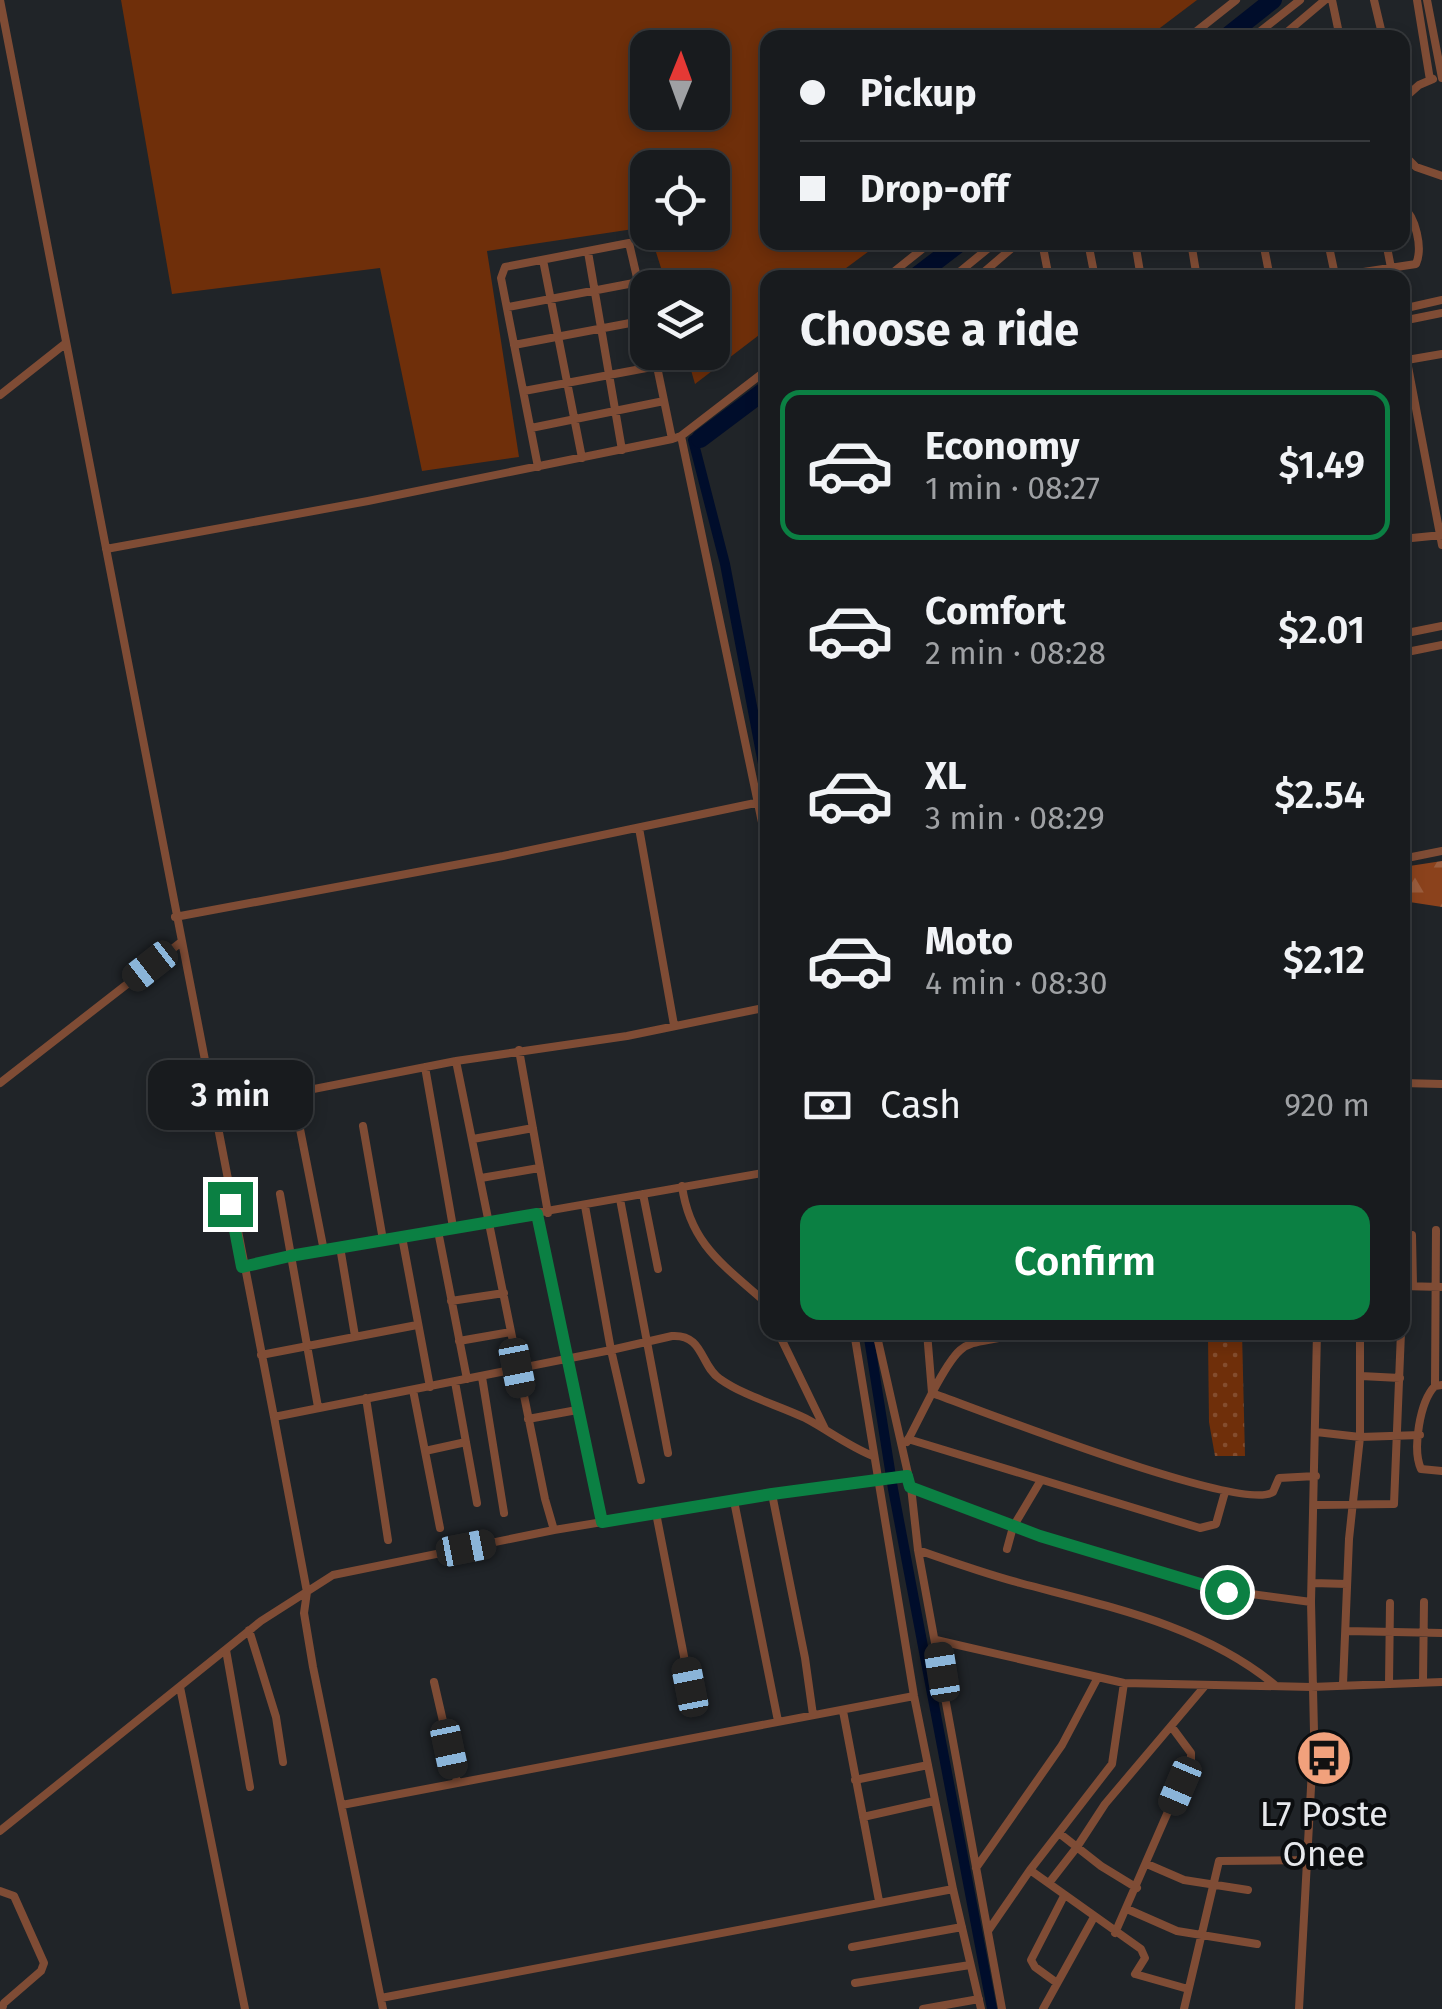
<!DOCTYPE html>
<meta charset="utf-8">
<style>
:root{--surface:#181b1e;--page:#212427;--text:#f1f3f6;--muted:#9fa1a4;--line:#36393c;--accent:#0b8043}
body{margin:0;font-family:"Fira Sans",sans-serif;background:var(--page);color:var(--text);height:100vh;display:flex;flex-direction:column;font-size:38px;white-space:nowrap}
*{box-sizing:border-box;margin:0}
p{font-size:32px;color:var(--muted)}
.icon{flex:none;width:55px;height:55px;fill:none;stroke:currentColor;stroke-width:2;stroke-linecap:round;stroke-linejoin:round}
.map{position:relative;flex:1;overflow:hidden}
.sheet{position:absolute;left:760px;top:270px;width:650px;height:1070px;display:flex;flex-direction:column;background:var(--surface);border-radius:20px;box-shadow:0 5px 15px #0003,0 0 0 2px var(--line)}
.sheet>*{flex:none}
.banner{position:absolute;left:760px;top:30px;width:650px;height:220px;border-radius:20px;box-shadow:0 5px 15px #0003,0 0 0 2px var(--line);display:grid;align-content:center;height:220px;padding:0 40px;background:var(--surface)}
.needle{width:65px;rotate:1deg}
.buttons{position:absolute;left:630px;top:30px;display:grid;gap:20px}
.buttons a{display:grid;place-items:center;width:100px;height:100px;border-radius:20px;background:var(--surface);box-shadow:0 5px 15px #0003,0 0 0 2px var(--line);font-size:50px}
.end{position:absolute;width:45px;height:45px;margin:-22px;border:12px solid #0b8043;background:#fff;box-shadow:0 0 0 5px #fff}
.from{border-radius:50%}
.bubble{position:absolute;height:70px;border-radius:20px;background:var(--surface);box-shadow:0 5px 15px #0003,0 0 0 2px var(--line);font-size:32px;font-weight:600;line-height:70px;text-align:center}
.car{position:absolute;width:30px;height:60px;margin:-30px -15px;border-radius:12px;box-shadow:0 0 8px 2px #0007;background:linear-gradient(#222 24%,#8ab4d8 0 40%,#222 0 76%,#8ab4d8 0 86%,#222 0)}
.banner b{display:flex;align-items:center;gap:35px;height:95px;font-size:38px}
.banner b+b{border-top:2px solid var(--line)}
.banner i{width:25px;height:25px;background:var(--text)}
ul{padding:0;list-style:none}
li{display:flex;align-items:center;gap:30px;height:150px;margin:0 20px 15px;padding:0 20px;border:5px solid transparent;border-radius:20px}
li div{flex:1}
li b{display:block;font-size:38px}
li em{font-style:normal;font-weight:600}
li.current{border-color:var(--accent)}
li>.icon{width:90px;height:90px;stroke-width:1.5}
h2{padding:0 40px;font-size:45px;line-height:120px}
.pay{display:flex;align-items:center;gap:25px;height:110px;padding:0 40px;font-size:38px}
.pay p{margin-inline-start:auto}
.action{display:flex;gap:20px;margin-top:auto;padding:20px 40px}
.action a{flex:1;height:115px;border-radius:20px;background:var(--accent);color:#fff;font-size:40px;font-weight:600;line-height:115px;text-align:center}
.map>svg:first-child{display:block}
.grass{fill:#6f2f0a;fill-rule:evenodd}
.forest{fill:url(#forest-firs)}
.park{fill:url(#park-dots)}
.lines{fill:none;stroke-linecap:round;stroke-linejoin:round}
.canal{stroke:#000d2b;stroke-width:10}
.river{stroke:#000d2b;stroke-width:18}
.minor{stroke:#7f4c35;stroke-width:8}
.route{stroke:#0b8043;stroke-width:12}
.labels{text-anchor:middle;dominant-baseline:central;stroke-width:8;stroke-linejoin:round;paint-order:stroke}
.poi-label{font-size:35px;fill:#e6e8ec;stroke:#0b0d0f}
</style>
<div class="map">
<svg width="1442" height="2009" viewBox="0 0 1442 2009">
<defs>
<pattern id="forest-firs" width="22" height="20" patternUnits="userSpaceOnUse" patternTransform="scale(2.5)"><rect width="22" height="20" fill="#8b421c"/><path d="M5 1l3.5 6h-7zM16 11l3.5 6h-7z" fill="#9b5d3d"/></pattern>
<pattern id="park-dots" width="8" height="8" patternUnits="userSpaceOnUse" patternTransform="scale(2.5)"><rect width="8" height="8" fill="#6f2f0a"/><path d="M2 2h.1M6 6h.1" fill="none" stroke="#844d2e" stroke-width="1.8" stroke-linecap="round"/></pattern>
</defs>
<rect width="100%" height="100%" fill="#202428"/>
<!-- grass -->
<path class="grass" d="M121 0H1197L1148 37 768 38V242L880 243 834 277 768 278 767 329 695 384 686 353 712 352V288L667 287 650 233 712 232V168H648L647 227 487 251 519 457 422 471 380 268 172 294ZM648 48H712V112H648Z"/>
<!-- forest -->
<path class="forest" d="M1442 861V907L1403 901V867Z"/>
<!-- park -->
<path class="park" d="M1229 1333H1242L1245 1456H1215L1209 1422 1208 1336Z"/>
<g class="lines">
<!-- canal -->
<path class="canal" d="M700 439 693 440 725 564 768 790
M868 1332 893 1489 992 2009"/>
<!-- river -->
<path class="river" d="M1225 38 1273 0
M914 278 961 242
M700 439 768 388"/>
<!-- minor -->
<path class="minor" d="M0 0 274 1417 307 1592 304 1613 313 1667 383 2009
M1332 0 1340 38
M1374 0 1383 38
M1417 0 1430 80
M1427 0 1442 78
M1188 38 1236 0
M1252 38 1300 0
M1280 38 1325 0
M1402 100 1419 85 1433 79
M1402 153 1416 167 1442 176
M1042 242 1049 278
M1088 242 1095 278
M1135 242 1141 278
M1191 242 1197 278
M1263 242 1270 278
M1328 242 1335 275
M1386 242 1393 278
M588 252 622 450
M543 260 582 458
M886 278 931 242
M952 278 996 242
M977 278 1019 242
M1324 278 1416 264C1423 248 1416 217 1402 206
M508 307 639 282
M1402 309 1442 300
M1402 321 1442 313
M1402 335 1442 545
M514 345 646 320
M654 352 672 439
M1407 360 1442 354
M524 391 657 366
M0 395 66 343
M531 428 664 401
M681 436 768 851
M538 467 501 278 505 267 629 243 648 325
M1402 539 1442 535
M106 549 368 501 672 439 681 436 768 369
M1402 634 1442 626
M1402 653 1442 645
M639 828 674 1025
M1402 859 1442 851
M175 917 503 856 760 802
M519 1050 548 1213
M456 1061 545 1499 554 1530
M425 1067 453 1227
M0 1083 180 943
M1402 1083 1442 1084
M212 1109 456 1061 627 1036 768 1007
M363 1126 383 1240
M300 1129 324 1251
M473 1139 533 1128
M481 1178 539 1168
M682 1186C690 1243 722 1264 763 1300L768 1310
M280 1194 318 1407
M643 1194 658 1269
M620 1199 668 1453
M537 1214 603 1522
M438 1231 467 1379
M1412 1235 1413 1286
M402 1237 430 1387
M340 1247 355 1336
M243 1267 291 1256 768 1172
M1402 1286 1442 1287
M451 1301 504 1293
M778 1332 825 1429
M854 1332 914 1696 953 1889 981 2009
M876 1332 911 1487 918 1550 1002 2009
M1025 1332C964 1349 966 1329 932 1393 980 1410 1243 1514 1273 1492L1279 1478 1316 1476
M459 1341 511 1332
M261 1355 417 1325
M1361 1376 1400 1378
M482 1377 504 1513
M455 1382 477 1503
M1442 1385 1435 1386C1420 1401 1412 1449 1421 1469L1442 1471
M1435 1386 1436 1230
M413 1390 440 1528
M366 1398 388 1540
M274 1417 611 1350 585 1206
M528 1419 577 1410
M1316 1432 1360 1437 1420 1435
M908 1439 1200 1528 1216 1524 1225 1492
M907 1442 932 1393 927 1332
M425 1451 466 1442
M641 1480 611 1350 672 1336C704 1334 700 1366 720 1379 744 1396 778 1405 805 1418 828 1430 848 1446 873 1456
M911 1487 1013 1527 1213 1589 1311 1602
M772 1494 805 1658 813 1715
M734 1501 778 1721
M1316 1505 1394 1504 1401 1332
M656 1513 690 1687
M1007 1549 1013 1527 1041 1480
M918 1550C952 1562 986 1574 1020 1583 1110 1607 1202 1625 1275 1685
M1313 1583 1347 1584
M249 1630 276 1717 283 1762
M1346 1631 1442 1633
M936 1640 1124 1683 1311 1687 1442 1682
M226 1650 250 1787
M1423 1681 1424 1602
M434 1682 457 1782
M1389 1683 1390 1603
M1343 1684 1349 1539 1360 1437V1332
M180 1687 245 2009
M843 1711 879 1901
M855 1780 928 1765
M342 1805 914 1696
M863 1817 934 1801
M0 1831 261 1621 333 1575 554 1530 772 1494 907 1477
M1059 1833 1101 1866 1137 1888
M1147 1864 1184 1880 1248 1890
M976 1868 1062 1745 1097 1679
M1030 1870 1141 1949 1145 1958 1135 1974 1188 1989
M1049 1883 1077 1847 1105 1804 1204 1687
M0 1891 14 1896 44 1963 41 1971 4 2003 2 2009
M1127 1909 1177 1931 1257 1944
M988 1931 1030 1870 1112 1764 1124 1683
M1115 1933 1191 1759V1753L1171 1726
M852 1947 962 1927
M855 1983 970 1965
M1057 1983 1035 1967 1031 1960 1064 1896
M381 1998 953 1889
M923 2009 979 1999
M1043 2009 1094 1917
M1184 2009 1219 1861 1308 1860
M1299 2009 1314 1732 1311 1602 1317 1332"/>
</g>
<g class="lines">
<!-- route -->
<path class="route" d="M230 1204 242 1267 290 1256 537 1214 602 1522 772 1494 907 1476 910 1487 1040 1536 1227 1592"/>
</g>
<!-- icons -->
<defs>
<g id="bus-disc" transform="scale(2.875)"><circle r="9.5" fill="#f1a17c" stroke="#0b0d0f"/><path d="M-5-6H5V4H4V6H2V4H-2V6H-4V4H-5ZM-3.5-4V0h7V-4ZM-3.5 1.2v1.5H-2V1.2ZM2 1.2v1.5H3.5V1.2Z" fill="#111"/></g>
</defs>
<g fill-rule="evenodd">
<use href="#bus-disc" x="1324" y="1758"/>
</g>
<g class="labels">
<!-- poi labels -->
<g class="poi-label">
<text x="1324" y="1814">L7 Poste<tspan x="1324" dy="40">Onee</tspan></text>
</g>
</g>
</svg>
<div class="buttons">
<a><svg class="needle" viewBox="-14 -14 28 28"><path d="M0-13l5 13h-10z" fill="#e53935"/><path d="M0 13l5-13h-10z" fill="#9fa1a4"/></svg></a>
<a><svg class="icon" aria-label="locate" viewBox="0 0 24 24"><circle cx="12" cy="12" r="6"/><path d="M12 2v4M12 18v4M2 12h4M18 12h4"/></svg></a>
<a><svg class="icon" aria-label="layers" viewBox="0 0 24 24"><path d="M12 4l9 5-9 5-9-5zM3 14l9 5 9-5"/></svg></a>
</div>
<i class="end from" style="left:1227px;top:1592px"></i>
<i class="end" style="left:230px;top:1204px"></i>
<div class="bubble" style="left:148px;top:1060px;width:165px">3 min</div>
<i class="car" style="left:150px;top:966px;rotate:232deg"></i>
<i class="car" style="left:517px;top:1368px;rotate:169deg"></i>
<i class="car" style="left:466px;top:1548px;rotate:79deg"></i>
<i class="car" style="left:942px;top:1672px;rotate:351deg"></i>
<i class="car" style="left:690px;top:1687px;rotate:349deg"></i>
<i class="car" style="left:449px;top:1749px;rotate:168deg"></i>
<i class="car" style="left:1180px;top:1786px;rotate:203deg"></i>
<div class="banner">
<b><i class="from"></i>Pickup</b>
<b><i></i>Drop-off</b>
</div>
<section class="sheet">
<h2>Choose a ride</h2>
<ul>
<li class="current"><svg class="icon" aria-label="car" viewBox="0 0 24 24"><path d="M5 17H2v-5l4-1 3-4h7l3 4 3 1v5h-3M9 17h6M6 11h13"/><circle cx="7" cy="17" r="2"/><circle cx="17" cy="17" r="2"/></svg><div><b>Economy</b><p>1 min · 08:27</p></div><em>$1.49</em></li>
<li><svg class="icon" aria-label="car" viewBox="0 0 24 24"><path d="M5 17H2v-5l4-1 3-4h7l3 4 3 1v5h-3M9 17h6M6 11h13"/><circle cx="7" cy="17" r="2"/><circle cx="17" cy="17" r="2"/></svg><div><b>Comfort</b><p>2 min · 08:28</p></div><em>$2.01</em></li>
<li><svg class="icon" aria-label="car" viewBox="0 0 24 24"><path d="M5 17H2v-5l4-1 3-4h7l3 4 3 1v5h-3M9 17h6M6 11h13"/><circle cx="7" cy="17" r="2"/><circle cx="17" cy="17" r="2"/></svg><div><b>XL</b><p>3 min · 08:29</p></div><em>$2.54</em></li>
<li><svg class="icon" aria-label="car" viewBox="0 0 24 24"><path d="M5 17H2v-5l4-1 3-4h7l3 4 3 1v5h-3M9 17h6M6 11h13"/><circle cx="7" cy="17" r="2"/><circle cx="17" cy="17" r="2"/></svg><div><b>Moto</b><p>4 min · 08:30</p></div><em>$2.12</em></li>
</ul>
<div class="pay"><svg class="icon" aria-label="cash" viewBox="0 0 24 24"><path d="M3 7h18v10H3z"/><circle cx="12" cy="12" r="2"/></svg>Cash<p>920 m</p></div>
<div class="action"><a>Confirm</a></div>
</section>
</div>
